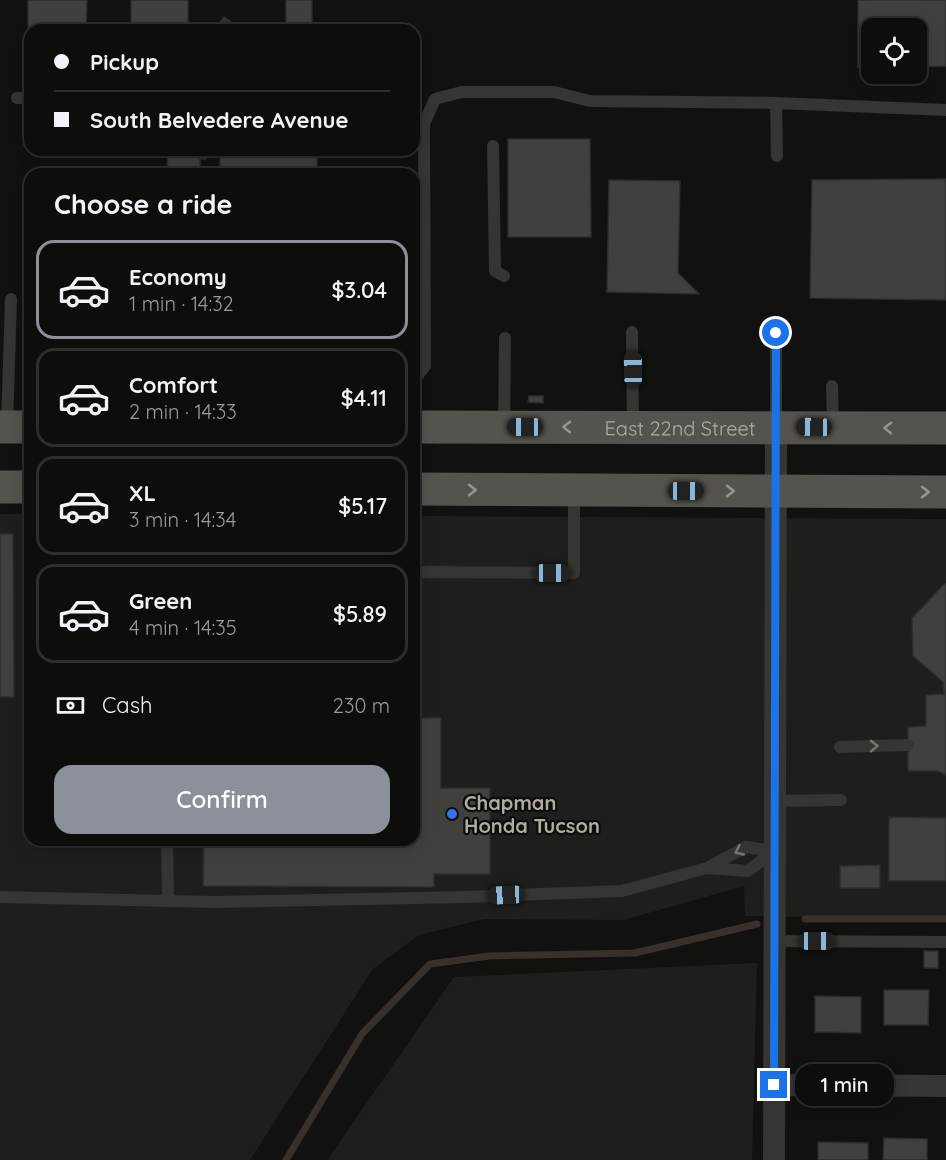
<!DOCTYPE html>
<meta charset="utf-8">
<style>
:root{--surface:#0d0d0c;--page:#1b1b1a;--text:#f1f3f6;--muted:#9a9c9d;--line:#2d2d2d;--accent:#8c9099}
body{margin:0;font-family:Quicksand,sans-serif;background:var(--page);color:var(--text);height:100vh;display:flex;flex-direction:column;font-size:22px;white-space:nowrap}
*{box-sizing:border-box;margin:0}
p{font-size:20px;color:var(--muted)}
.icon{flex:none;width:33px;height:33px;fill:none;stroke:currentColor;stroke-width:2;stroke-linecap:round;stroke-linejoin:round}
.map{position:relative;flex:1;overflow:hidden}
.drawer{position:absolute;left:24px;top:168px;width:396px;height:678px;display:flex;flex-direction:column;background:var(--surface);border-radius:18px;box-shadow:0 3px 15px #0003,0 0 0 2px var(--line)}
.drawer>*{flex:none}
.banner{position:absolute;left:24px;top:24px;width:396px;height:132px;border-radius:18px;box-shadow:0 3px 15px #0003,0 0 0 2px var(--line);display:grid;align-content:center;height:132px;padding:0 30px;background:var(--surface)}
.buttons{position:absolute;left:861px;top:18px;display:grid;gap:12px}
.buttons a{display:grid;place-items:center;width:66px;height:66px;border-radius:12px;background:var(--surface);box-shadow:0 3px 15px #0003,0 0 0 2px var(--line);font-size:30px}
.end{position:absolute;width:27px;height:27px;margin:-14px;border:8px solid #1a73e8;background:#fff;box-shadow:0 0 0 3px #fff}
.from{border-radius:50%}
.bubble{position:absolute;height:42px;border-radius:18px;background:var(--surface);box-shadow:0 3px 15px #0003,0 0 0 2px var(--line);font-size:20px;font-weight:600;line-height:42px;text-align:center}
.car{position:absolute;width:18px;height:36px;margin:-18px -9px;border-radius:8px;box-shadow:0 0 4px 2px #0007;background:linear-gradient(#222 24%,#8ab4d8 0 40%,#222 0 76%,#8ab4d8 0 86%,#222 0)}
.banner b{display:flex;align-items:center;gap:21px;height:57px;font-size:22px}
.banner b+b{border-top:2px solid var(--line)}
.banner i{width:15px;height:15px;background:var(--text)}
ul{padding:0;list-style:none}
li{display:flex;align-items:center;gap:18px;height:99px;margin:0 12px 9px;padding:0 18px;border:3px solid var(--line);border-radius:18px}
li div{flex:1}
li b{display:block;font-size:22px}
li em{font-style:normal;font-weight:600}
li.current{border-color:var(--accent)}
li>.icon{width:54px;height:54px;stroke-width:1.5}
h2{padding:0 30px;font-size:27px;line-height:72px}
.pay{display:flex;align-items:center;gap:15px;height:66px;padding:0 30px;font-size:22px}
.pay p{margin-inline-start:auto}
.button{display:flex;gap:12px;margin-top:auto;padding:12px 30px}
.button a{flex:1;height:69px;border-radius:18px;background:var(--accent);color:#fff;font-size:24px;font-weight:600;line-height:69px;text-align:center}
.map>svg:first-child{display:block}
.built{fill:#1e1e1c}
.water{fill:#38302a}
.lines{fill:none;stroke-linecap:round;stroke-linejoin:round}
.stream{stroke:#38302a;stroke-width:7}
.building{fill:#41403c;stroke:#2d2d2a;stroke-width:1.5}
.lane{stroke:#363531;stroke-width:12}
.street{stroke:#363531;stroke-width:22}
.primary{stroke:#54534d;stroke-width:33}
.oneway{stroke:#9a968d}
.oneway2{stroke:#7a766f}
.route{stroke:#1a73e8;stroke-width:8}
.poi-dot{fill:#3374e6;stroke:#0c0c0b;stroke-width:2}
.labels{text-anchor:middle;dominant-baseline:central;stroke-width:4.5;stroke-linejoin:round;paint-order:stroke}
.street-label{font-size:20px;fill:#b1aca2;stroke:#0c0c0b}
.poi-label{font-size:20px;font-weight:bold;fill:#b1aca2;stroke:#0c0c0b;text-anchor:start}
</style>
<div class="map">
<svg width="946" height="1160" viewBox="0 0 946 1160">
<rect width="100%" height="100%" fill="#111110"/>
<!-- built -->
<path class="built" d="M0 514H30V840H414V516L946 519V919L745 916 744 886 624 920 484 919 419 935 373 969 250 1160H0Z
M757 963 752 1160H327L454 977Z"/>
<!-- water -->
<path class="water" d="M224 16 243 30H214Z"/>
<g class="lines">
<!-- stream -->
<path class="stream" d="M805 919H946
M286 1160 362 1034 430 964 489 956 635 953 757 924"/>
</g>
<!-- building -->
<path class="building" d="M28 0H87L86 30H30V93H28Z
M131 0H188V30H131Z
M286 0H312V30H286Z
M858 0H946V66L916 67V28H872V67H858Z
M508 139H590L591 237H508Z
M168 150H206V159H200V174H167Z
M281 150H317V174H220V154H281Z
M946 179V300L810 298 812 180Z
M609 180 680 181 678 273 699 294 607 292Z
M529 396H543V403L528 402Z
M0 534H13L14 697H0Z
M944 584H946V775L938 771H908V727L926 726V695L944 694 943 682 913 656 912 618Z
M414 718H441V788H490V874H434V887L203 886 204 840H414Z
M889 817 946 818V881H889Z
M880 865V888H840V866Z
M924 951H938V968H924Z
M884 990H929L928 1025H884Z
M815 996 861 997V1033L815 1032Z
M884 1138 927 1139V1160H883Z
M818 1142 868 1143V1160H818Z"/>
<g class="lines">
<!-- lane -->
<path class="lane" d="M17 98H30
M493 146 495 271 504 276
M777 156 776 103 946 110
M632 332 633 427
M414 380 425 366 424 124 435 99 462 92H554L590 101 776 103
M832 386 833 427
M776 425V333
M7 426 11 299
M504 427 505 338
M414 574 417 572 574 573V492
M840 747 908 745
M774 801 841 800
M167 840 168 901
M708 868 748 871 774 851
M0 897 214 902 465 897 622 891 707 868 746 847 774 851
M774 941 946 942"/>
<!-- street -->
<path class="street" d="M774 1085 946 1086
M774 1160 776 427"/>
<!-- primary -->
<g class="primary">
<path d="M0 427H30"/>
<path id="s1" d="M414 427 946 428"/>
<path d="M0 487H30"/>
<path d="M414 489 946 492"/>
</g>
</g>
<!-- one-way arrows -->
<defs><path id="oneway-chevron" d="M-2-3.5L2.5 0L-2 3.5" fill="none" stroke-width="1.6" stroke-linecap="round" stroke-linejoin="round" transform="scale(1.5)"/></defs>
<g class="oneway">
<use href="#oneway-chevron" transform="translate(567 427) rotate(180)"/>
<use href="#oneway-chevron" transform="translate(888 428) rotate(-179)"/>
<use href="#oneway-chevron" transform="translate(472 490)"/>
<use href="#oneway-chevron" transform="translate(730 491)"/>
<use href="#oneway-chevron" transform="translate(925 492)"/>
</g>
<g class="oneway2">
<use href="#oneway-chevron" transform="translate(874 746) rotate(-1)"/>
<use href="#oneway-chevron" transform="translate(739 851) rotate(155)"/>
</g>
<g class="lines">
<!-- route -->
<path class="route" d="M774 1085 776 333"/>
</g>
<!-- markers -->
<circle class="poi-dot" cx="452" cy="814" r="6"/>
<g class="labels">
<!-- street labels -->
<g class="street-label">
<text stroke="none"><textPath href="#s1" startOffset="266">East 22nd Street</textPath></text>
</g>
<!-- poi labels -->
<g class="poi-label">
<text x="464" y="802">Chapman<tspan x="464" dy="23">Honda Tucson</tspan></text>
</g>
</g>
</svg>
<div class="buttons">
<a><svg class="icon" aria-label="locate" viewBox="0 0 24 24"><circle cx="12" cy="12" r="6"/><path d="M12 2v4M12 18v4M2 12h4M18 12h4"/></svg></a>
</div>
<i class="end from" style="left:776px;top:333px"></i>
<i class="end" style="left:774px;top:1085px"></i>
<div class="bubble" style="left:795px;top:1064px;width:99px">1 min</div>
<i class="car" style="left:633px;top:369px;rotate:359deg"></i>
<i class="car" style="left:525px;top:427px;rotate:270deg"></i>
<i class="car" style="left:814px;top:427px;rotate:271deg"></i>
<i class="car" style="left:686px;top:491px;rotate:90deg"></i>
<i class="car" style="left:552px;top:573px;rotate:90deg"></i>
<i class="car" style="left:506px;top:895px;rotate:267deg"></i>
<i class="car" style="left:817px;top:941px;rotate:90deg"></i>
<div class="banner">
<b><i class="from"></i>Pickup</b>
<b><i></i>South Belvedere Avenue</b>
</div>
<section class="drawer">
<h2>Choose a ride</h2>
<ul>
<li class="current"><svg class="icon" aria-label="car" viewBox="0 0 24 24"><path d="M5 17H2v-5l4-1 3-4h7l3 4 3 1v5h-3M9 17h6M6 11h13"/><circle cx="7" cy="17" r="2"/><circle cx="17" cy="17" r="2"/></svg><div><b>Economy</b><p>1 min · 14:32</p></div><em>$3.04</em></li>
<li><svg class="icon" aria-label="car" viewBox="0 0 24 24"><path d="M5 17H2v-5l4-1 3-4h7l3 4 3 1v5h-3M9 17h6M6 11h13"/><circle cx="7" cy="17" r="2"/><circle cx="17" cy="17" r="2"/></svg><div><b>Comfort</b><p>2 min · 14:33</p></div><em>$4.11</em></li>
<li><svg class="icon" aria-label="car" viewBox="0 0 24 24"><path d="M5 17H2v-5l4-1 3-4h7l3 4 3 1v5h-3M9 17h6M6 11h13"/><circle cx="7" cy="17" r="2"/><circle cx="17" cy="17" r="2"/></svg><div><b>XL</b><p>3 min · 14:34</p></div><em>$5.17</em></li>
<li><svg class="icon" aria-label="car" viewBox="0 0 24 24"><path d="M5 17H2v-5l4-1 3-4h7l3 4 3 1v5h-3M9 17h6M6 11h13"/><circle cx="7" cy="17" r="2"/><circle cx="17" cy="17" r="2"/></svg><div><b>Green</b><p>4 min · 14:35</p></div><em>$5.89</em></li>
</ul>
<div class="pay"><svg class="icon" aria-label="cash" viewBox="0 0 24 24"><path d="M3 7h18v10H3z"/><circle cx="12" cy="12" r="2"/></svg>Cash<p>230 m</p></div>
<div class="button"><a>Confirm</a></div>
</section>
</div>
